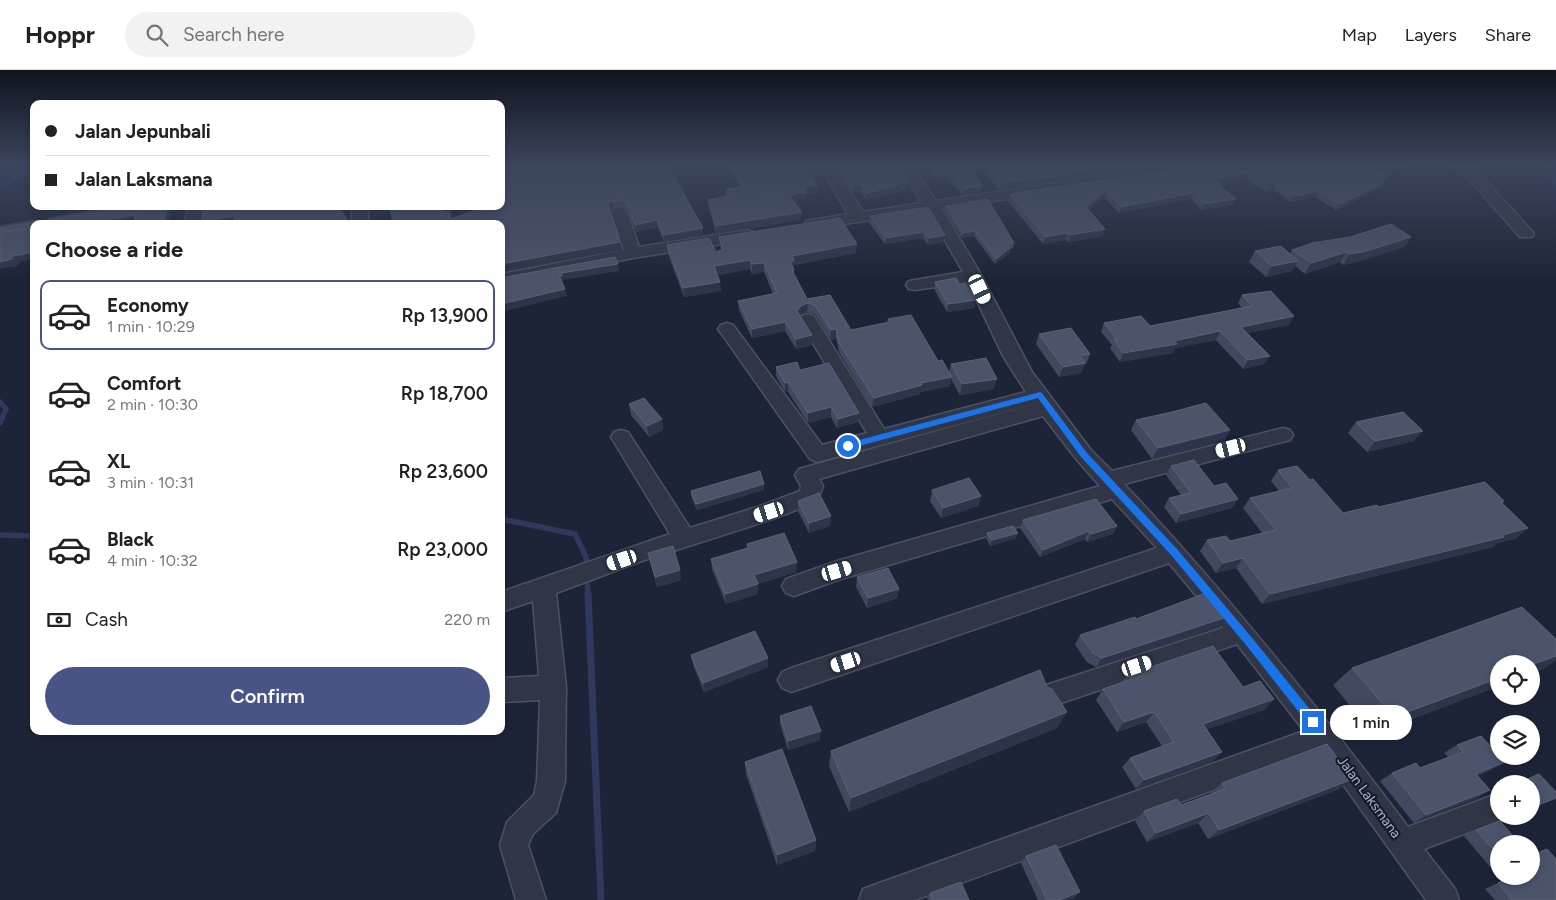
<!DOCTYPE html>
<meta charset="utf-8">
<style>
:root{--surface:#fff;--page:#f2f2f2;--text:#222;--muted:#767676;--line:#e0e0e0;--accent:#485485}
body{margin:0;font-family:Figtree,sans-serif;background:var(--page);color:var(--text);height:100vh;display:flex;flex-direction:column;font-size:19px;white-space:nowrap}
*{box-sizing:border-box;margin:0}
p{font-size:16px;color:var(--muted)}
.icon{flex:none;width:28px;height:28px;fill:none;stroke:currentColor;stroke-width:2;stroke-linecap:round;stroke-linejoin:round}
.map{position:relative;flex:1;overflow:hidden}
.sheet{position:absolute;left:30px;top:150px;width:475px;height:515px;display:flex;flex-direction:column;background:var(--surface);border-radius:10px;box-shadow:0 2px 8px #0003}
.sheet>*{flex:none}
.banner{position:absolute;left:30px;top:30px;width:475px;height:110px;border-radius:10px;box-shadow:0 2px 8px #0003;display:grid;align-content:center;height:110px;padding:0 15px;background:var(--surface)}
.tools{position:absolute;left:1490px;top:585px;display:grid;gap:10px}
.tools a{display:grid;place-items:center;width:50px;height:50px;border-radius:50%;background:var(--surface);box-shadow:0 2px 8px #0003;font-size:25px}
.end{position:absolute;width:22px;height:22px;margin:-11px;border:6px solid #1a73e8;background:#fff;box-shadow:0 0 0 2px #fff}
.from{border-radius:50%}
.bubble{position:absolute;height:35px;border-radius:18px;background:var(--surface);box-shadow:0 2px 8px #0003;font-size:16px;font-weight:600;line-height:35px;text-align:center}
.car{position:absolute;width:15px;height:30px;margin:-15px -8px;border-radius:6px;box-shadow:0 0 4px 1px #0007;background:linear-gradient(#fff 24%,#345 0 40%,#fff 0 76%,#345 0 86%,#fff 0)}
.banner b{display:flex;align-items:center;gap:18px;height:48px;font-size:19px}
.banner b+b{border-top:1px solid var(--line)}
.banner i{width:12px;height:12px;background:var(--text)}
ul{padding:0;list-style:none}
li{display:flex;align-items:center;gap:15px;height:70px;margin:0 10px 8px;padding:0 5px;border:2px solid transparent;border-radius:10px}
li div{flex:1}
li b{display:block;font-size:19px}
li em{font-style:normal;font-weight:600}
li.on{border-color:var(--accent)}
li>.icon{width:45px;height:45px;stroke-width:1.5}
h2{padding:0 15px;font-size:22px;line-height:60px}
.pay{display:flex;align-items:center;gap:12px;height:55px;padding:0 15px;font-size:19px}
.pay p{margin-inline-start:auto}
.primary-button{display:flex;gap:10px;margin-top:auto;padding:10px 15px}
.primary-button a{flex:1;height:58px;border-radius:30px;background:var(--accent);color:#fff;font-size:20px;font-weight:600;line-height:58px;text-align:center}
header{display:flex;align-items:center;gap:30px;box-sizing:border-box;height:70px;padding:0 25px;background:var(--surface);border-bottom:1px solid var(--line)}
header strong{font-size:24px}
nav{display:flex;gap:28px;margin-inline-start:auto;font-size:18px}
.search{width:350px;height:45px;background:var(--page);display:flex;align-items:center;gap:12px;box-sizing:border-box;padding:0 18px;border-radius:28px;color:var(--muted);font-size:19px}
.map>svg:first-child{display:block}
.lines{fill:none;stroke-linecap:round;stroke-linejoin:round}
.stream-far2{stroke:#2e395d;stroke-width:4.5}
.stream-far1{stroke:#2e395d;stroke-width:5.5}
.stream{stroke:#2e395d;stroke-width:7}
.minor-casing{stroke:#4c5163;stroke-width:3}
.major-casing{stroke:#3b4051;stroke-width:3}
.minor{fill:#313647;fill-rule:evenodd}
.major{fill:#4f5568;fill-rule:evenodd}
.wall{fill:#414960}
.shaded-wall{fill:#2e354b}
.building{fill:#4c546b;stroke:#5b6279}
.route{fill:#1a73e8}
.labels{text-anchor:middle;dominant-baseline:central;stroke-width:4.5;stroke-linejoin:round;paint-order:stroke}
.street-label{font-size:14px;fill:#abb0c5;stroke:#171c2c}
</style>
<header>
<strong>Hoppr</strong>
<div class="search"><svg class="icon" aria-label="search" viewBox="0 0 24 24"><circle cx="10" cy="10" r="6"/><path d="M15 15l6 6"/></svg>Search here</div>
<nav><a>Map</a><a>Layers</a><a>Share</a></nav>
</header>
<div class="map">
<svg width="1556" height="830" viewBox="0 0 1556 830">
<rect width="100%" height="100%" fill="#1e2437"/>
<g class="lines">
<!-- stream-far2 -->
<path class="stream-far2" d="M1548 95 1556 114
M0 116 12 109 34 101"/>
<!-- stream-far1 -->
<path class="stream-far1" d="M0 332 6 339 0 353
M501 449 575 464 586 487 588 524
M0 465 34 466"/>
<!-- stream -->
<path class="stream" d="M588 523 601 830"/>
<!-- minor casing -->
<g class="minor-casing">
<path id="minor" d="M821 95H833L863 142 922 133 898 95H912L936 131 1176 95H1209L1207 98 1202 99 942 139 980 203 1032 302 1091 380 1112 401 1283 358 1290 360 1293 365 1290 370 1124 414C1226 522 1318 637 1408 757L1499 723V746L1509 747 1424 779 1455 819 1459 830H1426L1319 681 915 830H859L863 819 874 815 1304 661 1237 574 1049 637 1040 633 1036 625 1040 617 1223 558 1169 493 791 622 782 618 778 610 782 602 791 598 1157 478 1112 429 838 510 794 526 786 523 782 516 786 509 837 491 1100 416 1077 390 1043 346 819 409 823 416 817 432 773 449 642 491 556 523 566 617 565 711 556 743 533 764 528 775 546 830H516L500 775 507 752 534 725 537 711 540 630 501 632V608L539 606 533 531 501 542V522L670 464 611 367 614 362 621 360 628 362 690 458 757 437 800 421 801 416 795 405 799 399 1035 334 817 392 810 389 721 263 718 259 721 255 727 253 733 255 822 375 867 363 799 250 802 246 808 244 814 246 884 359 1026 322 1003 286 968 212 915 220 909 219 906 215 909 211 963 202 928 141 812 159 806 157 804 154 806 151 848 144 820 96Z
M1452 95H1468L1477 101 1532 161 1534 164 1532 167H1520L1467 107Z
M189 136H205L200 154H184Z
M352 136H368V154H352Z
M619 137 624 139 627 142 639 177 747 160 753 162 755 165 753 168 747 170 633 188 501 214V204L624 180 611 142 614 139Z"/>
</g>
<!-- major casing -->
<g class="major-casing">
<path id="major" d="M121 136H163L161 140 154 142 88 154H44L47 150 54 148Z
M34 151 42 154H34V163L0 169V157Z"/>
</g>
<!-- minor -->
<use href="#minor" class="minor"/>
<!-- major -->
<use href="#major" class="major"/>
</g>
<!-- wall -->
<path class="wall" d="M668 95 703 166 664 172 658 157 636 162 628 141 624 137 613 138 610 141 622 180 393 154 443 136 445 142 452 148 484 138 483 136H501Z
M727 95H822V104L813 110 817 115V123L806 124V129L794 131 801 150 716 164 709 137 708 130 726 126V119L740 116Z
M835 95H896L908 112 907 120 866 130 861 122 853 123Z
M925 95H1166L999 120 982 98 974 103 981 122 963 125 949 109 937 112Z
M1205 95H1404L1401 100 1381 103 1389 106 1380 119 1336 140 1315 127 1291 132 1273 119 1266 121 1247 109 1218 114 1236 129 1233 135 1201 140 1191 129 1119 143 1104 127 1088 140 1103 166 1068 172 1066 170 1043 174 1008 131 1010 124Z
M946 136 1014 173 1013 178 1010 179 1009 183 995 194 974 166 962 168 945 141Z
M928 137 943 172 928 175 923 168 885 174 869 153 870 146Z
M719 167 856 183 794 195V204L807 229 851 260 887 252 888 249 938 291 949 303 951 294 994 319 960 325 951 309 950 316 920 322V324L872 337 839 282 836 268 831 270 815 244 807 242 800 245 812 275 796 279 785 261 752 268 739 240 738 231 773 224 764 202 752 204 750 199 718 205 721 221 684 227 668 184 667 175 716 182 721 180Z
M1411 167 1404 177 1357 192 1343 195 1340 192 1305 204 1295 196 1292 201 1266 207 1249 192 1255 181 1290 184 1292 180Z
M935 212 960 215 976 230 974 238 947 242 934 219Z
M1242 225 1294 246 1289 255 1247 263 1264 294 1243 299 1216 270 1175 278 1173 283 1120 292 1110 278 1112 275 1101 262 1104 253 1150 256 1242 238 1238 233Z
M1039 264 1090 284 1086 294H1085L1081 303 1059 307 1036 274Z
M776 297 800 300 858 352 837 358 831 347 808 353 788 322H785L782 317 776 306Z
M629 334 662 349 663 360 649 367 631 345Z
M1136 350 1230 360 1224 371 1152 389 1131 360Z
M1356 352 1414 371 1367 382 1348 363Z
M1171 396 1214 416 1238 429 1232 438 1176 453 1164 437 1169 428 1181 425 1166 405Z
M1278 400 1310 410 1343 443 1379 437 1504 431 1502 434 1516 469 1497 473 1493 477 1262 534 1236 498 1216 503 1200 481 1207 470 1230 471 1262 463 1243 438 1250 428 1279 421 1271 411Z
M764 414V420L697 440 691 426V421Z
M932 420 981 426 978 436 941 448 930 431Z
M798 431 831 446 830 456 809 463 798 441Z
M1023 450 1117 456 1113 464 1087 472 1085 469 1040 487 1020 458Z
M987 463 1016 468 990 476 986 468Z
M747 474 797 492 796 502 758 514V524L726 534 712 499 711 489 747 478Z
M648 483 681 510 657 517Z
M857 507 899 519 897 528 867 538 856 517Z
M1522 537 1556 569V590L1543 599 1531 603V594H1499V616L1373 664 1333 615 1352 598Z
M1136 549 1220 557 1096 597 1087 592 1075 575 1080 565Z
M691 585 768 588V597L704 622 693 595Z
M1127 605 1243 617 1274 629 1264 640 1207 659 1212 692 1136 719 1122 697 1130 688 1162 676 1146 652 1117 662 1096 630 1103 619 1121 613Z
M1047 617 1057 658 849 742 829 696 831 681Z
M780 646 820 670 788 680 780 654Z
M1457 675 1491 700 1477 706 1490 720 1477 728 1414 753 1380 711 1392 703 1420 698 1448 687 1444 683Z
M745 692 816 770 815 781 777 795 746 704Z
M1539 704 1556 728 1531 739V714H1517Z
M1222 713 1339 719 1208 769 1198 753 1147 772 1135 751 1144 741 1181 735 1211 724V723Z
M1476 760 1499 774V806H1531L1556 830H1495L1485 819 1502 811 1464 766Z
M1026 786 1074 828 1069 830H1038L1021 793Z
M930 823 969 830H928L927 829Z"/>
<!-- shaded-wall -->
<path class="shaded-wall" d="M979 95H983L982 98 971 106 972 100Z
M1127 95H1166L999 120 1001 113Z
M1396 95H1404L1401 100 1368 104 1372 98Z
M823 96 822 104 810 112V105Z
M1250 102 1247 109 1210 115 1213 109Z
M950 103 949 109 937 112 938 106Z
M1389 106 1380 119 1336 140 1340 134 1379 111Z
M908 112 907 120 866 130 867 123Z
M1276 112 1273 119 1266 121 1269 114Z
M862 114 861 122 853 123V115Z
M817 115V123L806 124V129L789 132V125L803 117Z
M982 116 981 122 963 125 964 119Z
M1106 121 1104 127 1084 144 1086 137Z
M1319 121 1315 127 1291 132 1294 126Z
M1193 123 1191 129 1119 143 1121 137Z
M1236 129 1233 135 1201 140 1204 134Z
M611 131 613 138 609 143 608 135Z
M168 136H173L168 154H163Z
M802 142 801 150 716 164V156Z
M234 146 238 153 232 154H204L202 151Z
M657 150 658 157 636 162 635 155Z
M703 158V166L664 172 663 165Z
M1105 159 1103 166 1068 172 1070 165Z
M975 161 974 166 962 168 963 163Z
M924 162 923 168 885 174 886 168Z
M1068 163 1066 170 1043 174 1045 167Z
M945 165 943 172 928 175 929 168Z
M1411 167 1404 177 1357 192 1343 195 1349 184Z
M620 172 622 180 501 202V194Z
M857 174 856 183 794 195V200L790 191 792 186Z
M1010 178 1009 183 995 194 996 189Z
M34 182V189L19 192 18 196 0 199V192L13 186Z
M1347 182 1340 192 1305 204 1311 193Z
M750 190V199L715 206 714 196Z
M1298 191 1292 201 1266 207 1272 196Z
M764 193V202L752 204V194Z
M618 194 619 201 563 210 564 213H561L559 206 561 203Z
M720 212 721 221 684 227 683 218Z
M565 219 567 226 501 242V234Z
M976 230 974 238 947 242 948 234Z
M808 233 807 242 800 245 797 250V241L801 236Z
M1294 246 1289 255 1237 265 1241 257Z
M785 252V261L752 268V259Z
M836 259V268L831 270V260Z
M1220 261 1216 270 1175 278 1173 283 1120 292 1123 283 1174 271Z
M812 265V275L796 279V269Z
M1270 286 1264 294 1243 299 1248 290Z
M1085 293 1081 303 1059 307 1063 297Z
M952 307 950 316 920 322V324L872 337 874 328 921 313Z
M997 309 994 319 960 325 962 314Z
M788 312V322H785V313Z
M831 337V347L808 353V343Z
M859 343 858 352 837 358 838 349Z
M662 349 663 360 649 367 647 356Z
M1230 360 1224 371 1152 389 1158 378Z
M1423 361 1414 371 1367 382 1375 371Z
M764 414V420L697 440 696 434Z
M981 426 978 436 941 448 943 438Z
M1238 429 1232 438 1176 453 1181 444Z
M831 446 830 456 809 463V453Z
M1117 456 1113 464 1087 472 1091 464Z
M1528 458 1516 469 1497 473 1493 477 1262 534 1270 524Z
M1089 461 1085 469 1040 487 1043 480Z
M1018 463 1016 468 990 476 992 470Z
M1243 488 1236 498 1216 503 1223 493Z
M797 492 796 502 755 515 754 505Z
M680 500 681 510 657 517 655 507Z
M758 514V524L726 534 725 524Z
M899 519 897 528 867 538 868 528Z
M1227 547 1220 557 1096 597 1102 588Z
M1556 586V590L1543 599 1531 603V595Z
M768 588V597L704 622 703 613Z
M1499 608V616L1373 664 1394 647Z
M1274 629 1264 640 1194 664 1203 654Z
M1067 642 1057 658 849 742 851 728Z
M1154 642 1146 652 1117 662 1124 652Z
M821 661 820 670 788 680V671Z
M1222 682 1212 692 1136 719 1144 710Z
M1505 692 1491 700 1463 712 1476 704Z
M1353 709 1339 719 1208 769 1219 760Z
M1490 720 1477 728 1414 753 1426 745Z
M1209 743 1198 753 1147 772 1156 763Z
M816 770 815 781 777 795V785Z
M1080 822 1074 828 1069 830H1059Z"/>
<!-- building -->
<path class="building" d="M501 95H668L703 158 663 165 657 150 635 155 627 134 623 130 611 131 608 135 620 172 501 194V154H393L390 136H443L444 142 450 141V149L486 137 485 136H501Z
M731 95H822L823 96 810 105 817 115 803 117 806 122 789 125 802 142 716 156 708 130 729 126 726 119 743 116Z
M840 95H896L908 112 867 123 862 114 853 115Z
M930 95H979L972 100 982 116 964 119 950 103 938 106Z
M986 95H1127L1001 113Z
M1205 95H1397L1372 98 1389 106 1379 111 1384 113 1340 134 1319 121 1294 126 1276 112 1269 114 1250 102 1213 109 1236 129 1204 134 1193 123 1121 137 1106 121 1086 137 1105 159 1070 165 1068 163 1045 167 1010 124Z
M988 129 1014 173 1007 174 1010 178 996 189 975 161 963 163 946 136Z
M158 136H168L163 154H133L137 141Z
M203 136H339L349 154H236L234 146 202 151Z
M928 137 945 165 929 168 924 162 886 168 870 146Z
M840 148 857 174 792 186 794 191H790L794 200H792L807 229 830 225 851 260 890 252 888 249 911 245 938 291 942 290 952 307 921 313 922 315 874 328 839 273 836 259 831 260 815 235 808 233 801 236 797 241 812 265 796 269 785 252 752 259 738 231 777 223 764 193 752 194 750 190 714 196 720 212 683 218 667 175 709 168 716 182 723 179 719 167Z
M70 150 69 154H51Z
M1391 154 1411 167 1363 182 1349 184 1347 182 1311 193 1292 180 1312 173 1350 167Z
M34 157V182L13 186 12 189 0 192V163Z
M1281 176 1298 191 1272 196 1255 181Z
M615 187 618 194 561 203 562 206H559L565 219 501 234V208Z
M956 208 960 215 966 214 976 230 948 234 935 212Z
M1271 221 1294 246 1241 257 1270 286 1248 290 1220 261 1174 271 1177 274 1123 283 1114 269H1117L1104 253 1141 246 1150 256 1252 236 1242 225Z
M1071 258 1090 284 1079 285 1085 293 1063 297 1039 264Z
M986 288 997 309 962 314 951 294Z
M797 292 800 300 829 293 859 343 838 349 831 337 808 343 788 312 785 313 782 308 776 297Z
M644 328 662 349 647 356 629 334Z
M1206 333 1230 360 1158 378 1136 350 1172 342Z
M1403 342 1423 361 1375 371 1356 352Z
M1194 390 1214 416 1226 413 1238 429 1181 444 1169 428 1191 423 1171 396Z
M1297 396 1310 410 1313 409 1343 443 1377 435 1379 437 1485 412 1504 431 1501 432 1528 458 1502 465 1504 467 1270 524 1243 488 1223 493 1207 470 1226 466 1230 471 1276 460 1250 428 1292 418 1278 400Z
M760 401 764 414 696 434 691 421Z
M969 408 981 426 943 438 932 420Z
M819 423 831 446 809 453 798 431Z
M1096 429 1117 456 1091 464 1089 461 1043 480 1023 450Z
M1013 456 1018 463 992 470 987 463Z
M784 463 797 492 754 505 758 514 725 524 711 489 748 478 747 474Z
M673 476 680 500 655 507 648 483Z
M888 498 899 519 868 528 857 507Z
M1206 523 1227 547 1102 588 1093 583 1080 565 1135 547 1136 549Z
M1522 537 1556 569V586L1531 595V594H1499V608L1394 647 1352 598Z
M755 561 768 588 703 613 691 585Z
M1213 576 1243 617 1260 611 1274 629 1203 654 1222 682 1144 710 1130 688 1174 672 1154 642 1124 652 1103 619 1132 609 1127 605Z
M1040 600 1047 617 1052 619 1067 642 851 728 831 681Z
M811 636 821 661 788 671 780 646Z
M1481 666 1499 685V686H1500L1505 692 1476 704 1490 720 1426 745 1392 703 1416 693 1420 698 1463 682 1457 675Z
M1327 674 1353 709 1219 760 1209 743 1156 763 1144 741 1177 729 1181 735 1225 719 1222 713Z
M782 679 816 770 777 785 745 692Z
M1539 704 1556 722V728L1538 735 1531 728V714H1519L1518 713Z
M1500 751 1520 774H1499V786L1476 760Z
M1056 775 1080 822 1059 830H1047L1026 786Z
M1547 779 1556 789V830H1512L1498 813 1514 806H1531V786Z
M961 812 969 830H933L930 823Z"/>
<!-- sky -->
<linearGradient id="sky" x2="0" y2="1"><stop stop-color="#10141e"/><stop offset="0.45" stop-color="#3b455e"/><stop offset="1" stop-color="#3b455e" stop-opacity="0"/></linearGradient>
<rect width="1556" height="211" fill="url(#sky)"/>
<!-- route -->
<path class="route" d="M1040 322 1042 323 1087 383 1177 479 1253 569 1317 648V655H1309L1246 575 1171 485 1081 387 1038 328 848 379 844 376 848 373Z"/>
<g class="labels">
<!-- street labels -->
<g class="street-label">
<text transform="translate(1369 727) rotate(54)">Jalan Laksmana</text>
</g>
</g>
</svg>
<div class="tools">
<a><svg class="icon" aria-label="locate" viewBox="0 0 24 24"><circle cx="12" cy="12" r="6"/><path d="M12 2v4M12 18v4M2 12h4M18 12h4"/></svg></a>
<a><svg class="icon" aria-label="layers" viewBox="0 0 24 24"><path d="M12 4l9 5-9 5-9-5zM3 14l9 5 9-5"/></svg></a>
<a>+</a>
<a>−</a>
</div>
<i class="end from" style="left:848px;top:376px"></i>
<i class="end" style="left:1313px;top:652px"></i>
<div class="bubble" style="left:1330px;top:635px;width:82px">1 min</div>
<i class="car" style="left:980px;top:219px;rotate:155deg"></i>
<i class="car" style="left:1231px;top:378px;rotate:256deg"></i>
<i class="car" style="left:769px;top:442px;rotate:252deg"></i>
<i class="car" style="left:622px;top:490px;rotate:251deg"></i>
<i class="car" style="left:837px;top:501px;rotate:74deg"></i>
<i class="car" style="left:846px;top:592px;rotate:252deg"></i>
<i class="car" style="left:1137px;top:596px;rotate:72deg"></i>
<div class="banner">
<b><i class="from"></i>Jalan Jepunbali</b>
<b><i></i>Jalan Laksmana</b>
</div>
<section class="sheet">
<h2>Choose a ride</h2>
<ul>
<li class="on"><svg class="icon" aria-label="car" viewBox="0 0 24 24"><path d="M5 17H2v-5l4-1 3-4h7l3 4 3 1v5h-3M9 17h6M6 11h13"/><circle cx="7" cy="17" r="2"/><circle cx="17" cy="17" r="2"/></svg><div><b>Economy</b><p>1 min · 10:29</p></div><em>Rp 13,900</em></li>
<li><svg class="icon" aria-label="car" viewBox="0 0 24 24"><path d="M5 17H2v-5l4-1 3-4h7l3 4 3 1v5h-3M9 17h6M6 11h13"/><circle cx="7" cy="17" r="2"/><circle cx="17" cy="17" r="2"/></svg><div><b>Comfort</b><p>2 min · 10:30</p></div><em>Rp 18,700</em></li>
<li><svg class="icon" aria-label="car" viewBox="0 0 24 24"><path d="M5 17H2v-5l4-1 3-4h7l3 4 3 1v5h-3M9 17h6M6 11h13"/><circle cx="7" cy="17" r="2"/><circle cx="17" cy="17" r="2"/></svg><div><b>XL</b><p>3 min · 10:31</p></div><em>Rp 23,600</em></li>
<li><svg class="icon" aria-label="car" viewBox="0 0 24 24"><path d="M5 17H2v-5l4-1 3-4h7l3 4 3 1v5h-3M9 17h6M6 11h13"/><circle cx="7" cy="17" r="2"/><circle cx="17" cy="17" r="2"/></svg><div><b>Black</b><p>4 min · 10:32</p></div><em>Rp 23,000</em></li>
</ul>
<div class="pay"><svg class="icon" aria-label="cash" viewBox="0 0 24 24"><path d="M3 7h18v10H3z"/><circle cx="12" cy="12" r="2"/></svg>Cash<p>220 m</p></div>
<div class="primary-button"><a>Confirm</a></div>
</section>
</div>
